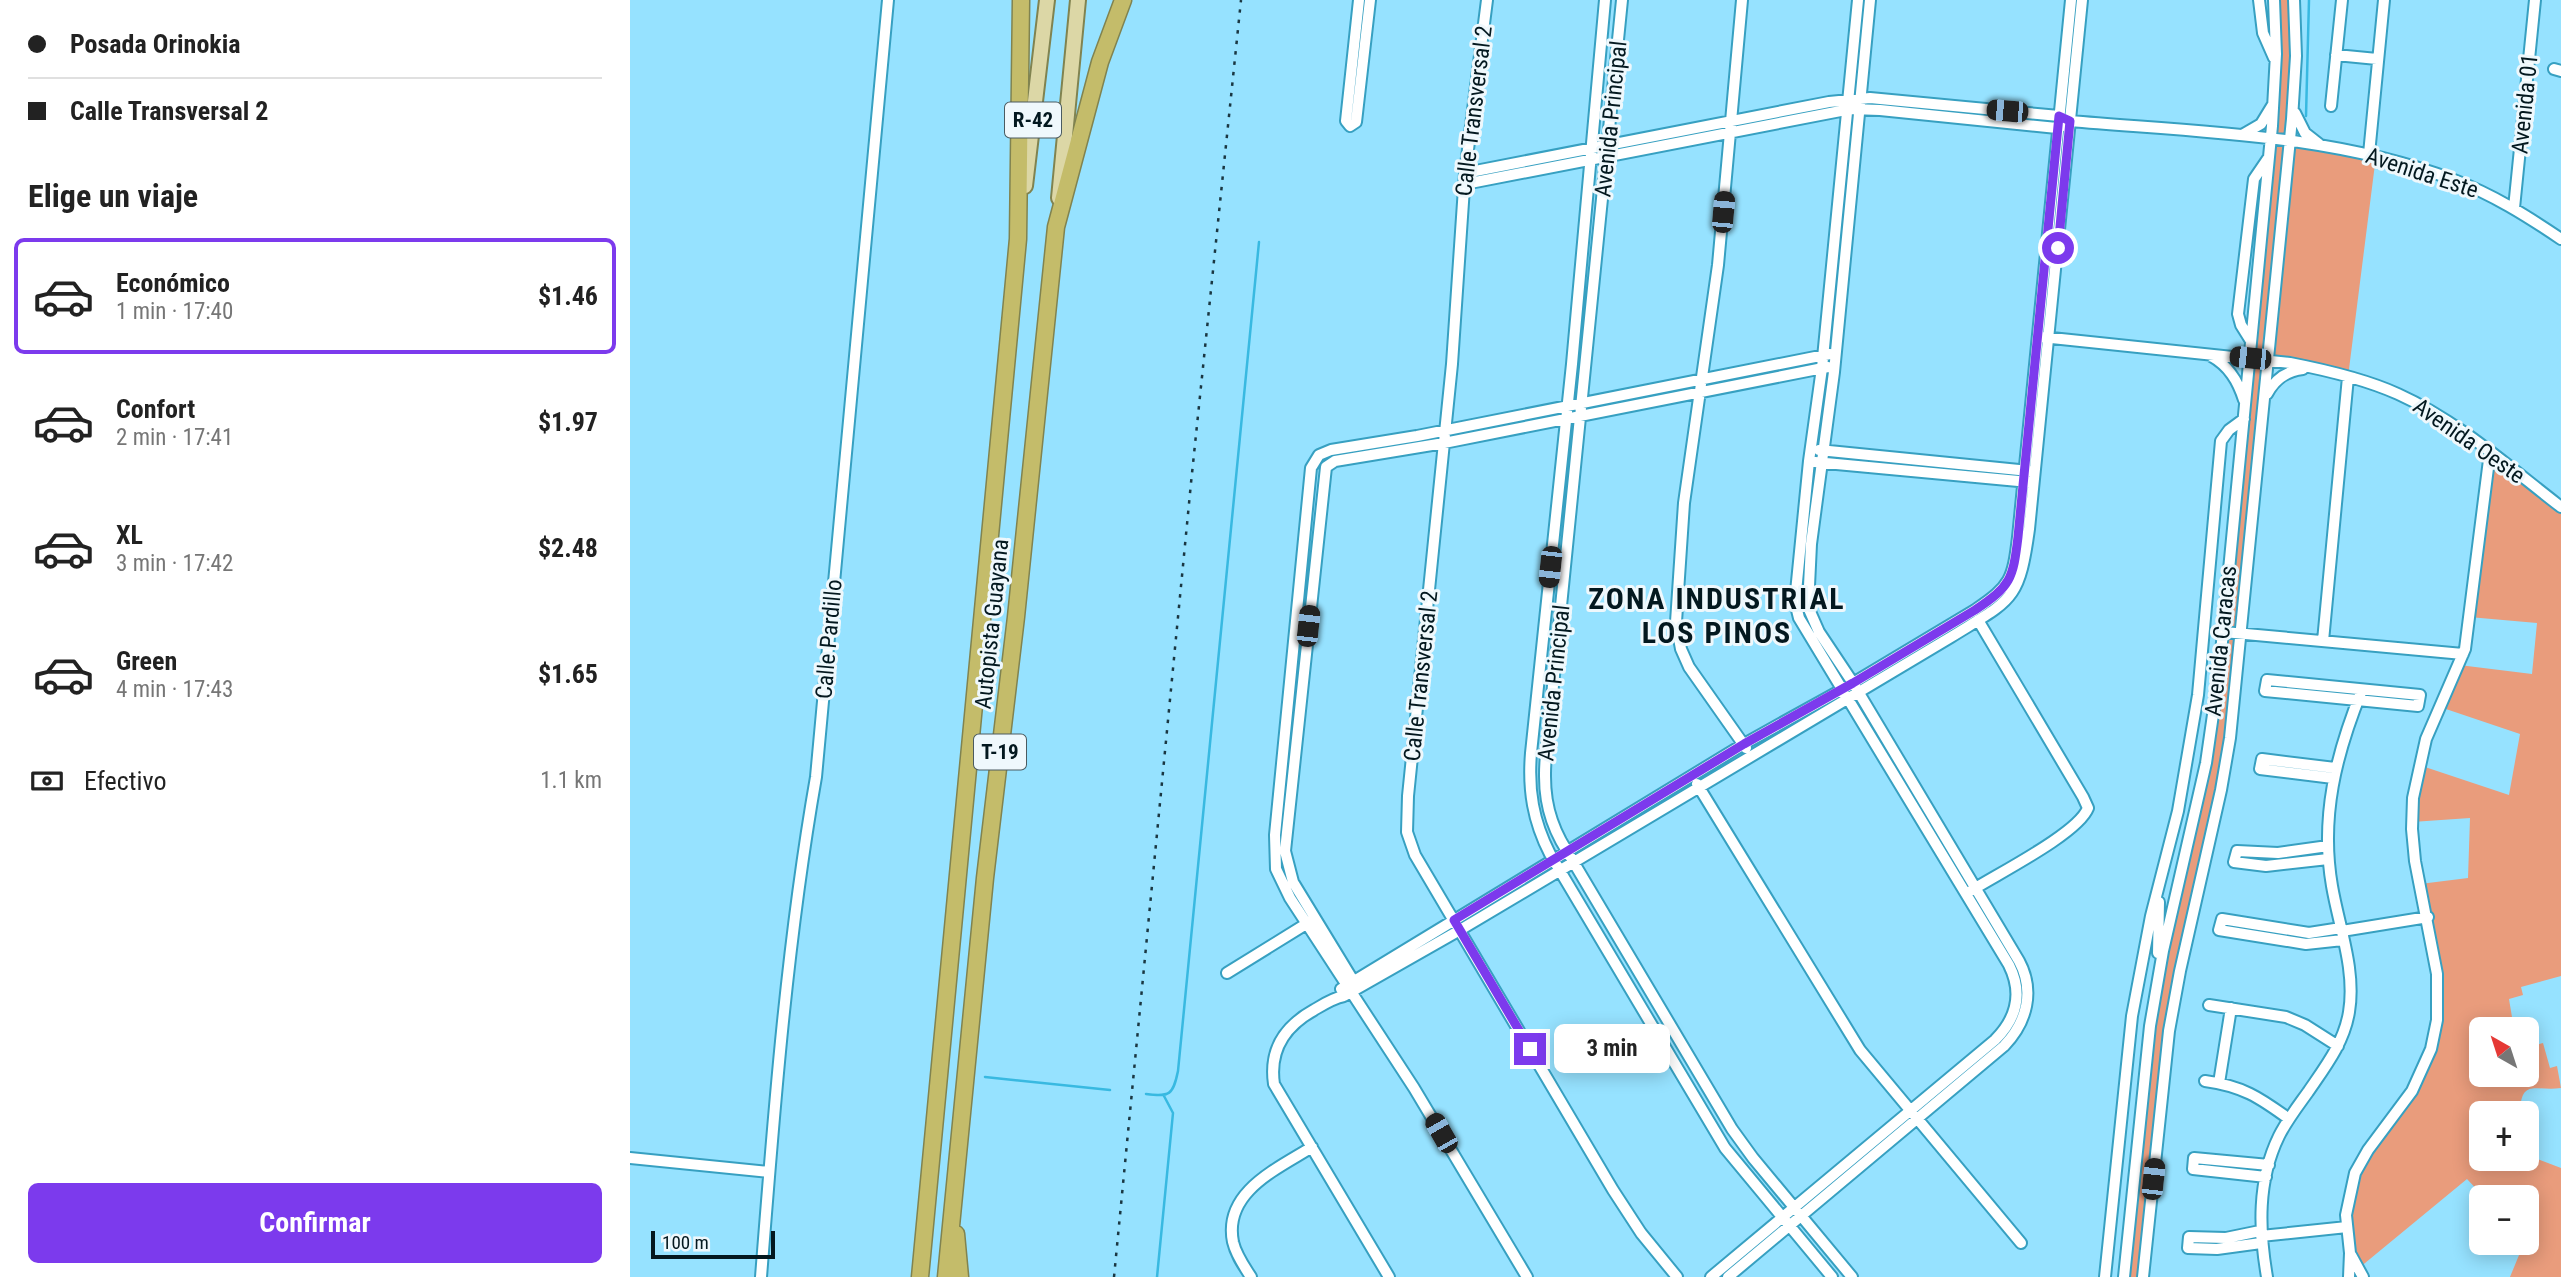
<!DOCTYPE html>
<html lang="es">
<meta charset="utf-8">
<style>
:root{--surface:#fff;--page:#f6f6f6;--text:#222;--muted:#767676;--line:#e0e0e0;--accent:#7c3aed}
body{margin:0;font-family:"Roboto Condensed",sans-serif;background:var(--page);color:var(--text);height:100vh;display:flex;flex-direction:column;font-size:26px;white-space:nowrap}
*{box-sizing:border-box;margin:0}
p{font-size:23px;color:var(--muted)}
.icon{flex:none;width:38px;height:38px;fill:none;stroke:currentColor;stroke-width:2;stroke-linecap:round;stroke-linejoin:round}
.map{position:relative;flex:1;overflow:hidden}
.panel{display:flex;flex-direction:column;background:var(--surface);width:630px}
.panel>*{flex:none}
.banner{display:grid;align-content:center;height:154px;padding:0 28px;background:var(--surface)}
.needle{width:46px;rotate:321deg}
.tools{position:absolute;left:1839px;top:1017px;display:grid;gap:14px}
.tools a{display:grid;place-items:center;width:70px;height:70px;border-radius:10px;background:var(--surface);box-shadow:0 4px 18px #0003;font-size:35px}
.scale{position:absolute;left:21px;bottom:18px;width:124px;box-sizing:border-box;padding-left:7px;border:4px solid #03181f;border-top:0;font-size:19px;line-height:24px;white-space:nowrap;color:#03181f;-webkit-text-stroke:5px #eff8fc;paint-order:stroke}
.end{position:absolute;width:32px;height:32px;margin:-16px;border:9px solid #7c3aed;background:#fff;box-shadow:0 0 0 4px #fff}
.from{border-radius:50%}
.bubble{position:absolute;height:49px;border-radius:10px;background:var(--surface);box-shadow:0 4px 18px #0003;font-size:23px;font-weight:700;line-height:49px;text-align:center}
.car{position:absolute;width:21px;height:42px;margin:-21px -10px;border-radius:9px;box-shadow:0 0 5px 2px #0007;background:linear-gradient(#222 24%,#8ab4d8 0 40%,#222 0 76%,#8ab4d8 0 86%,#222 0)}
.banner b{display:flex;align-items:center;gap:24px;height:66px;font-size:26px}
.banner b+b{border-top:2px solid var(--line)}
.banner i{width:18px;height:18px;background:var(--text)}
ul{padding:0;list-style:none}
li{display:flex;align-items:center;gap:21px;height:116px;margin:0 14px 10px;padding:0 14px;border:4px solid transparent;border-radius:10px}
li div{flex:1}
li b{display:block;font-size:26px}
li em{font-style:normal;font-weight:700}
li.current{border-color:var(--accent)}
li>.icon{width:63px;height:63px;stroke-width:1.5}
h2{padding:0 28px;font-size:32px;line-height:84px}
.pay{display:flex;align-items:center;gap:18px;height:77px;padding:0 28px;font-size:26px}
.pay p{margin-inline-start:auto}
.button{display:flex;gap:14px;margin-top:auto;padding:14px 28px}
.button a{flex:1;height:80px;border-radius:10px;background:var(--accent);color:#fff;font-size:28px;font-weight:700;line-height:80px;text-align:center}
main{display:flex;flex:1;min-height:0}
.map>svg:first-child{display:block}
.green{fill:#e99c7c}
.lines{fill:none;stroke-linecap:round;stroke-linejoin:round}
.stream{stroke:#38b9e1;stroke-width:2.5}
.minor-casing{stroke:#37a0c1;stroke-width:14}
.major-casing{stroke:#808350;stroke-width:18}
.highway-casing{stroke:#808350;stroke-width:19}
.minor{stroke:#fff;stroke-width:10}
.major{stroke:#dcd7a6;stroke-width:14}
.highway{stroke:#c4bc6a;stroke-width:16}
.rail{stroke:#1a3742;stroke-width:2.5;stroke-dasharray:3.5 7;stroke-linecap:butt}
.route{stroke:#7c3aed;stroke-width:9}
.labels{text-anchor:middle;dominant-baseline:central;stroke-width:6;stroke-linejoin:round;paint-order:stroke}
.shield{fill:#eff8fc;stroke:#4a5b61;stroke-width:2}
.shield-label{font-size:21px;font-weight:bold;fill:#03181f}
.street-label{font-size:23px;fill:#03181f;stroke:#eff8fc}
.district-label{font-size:30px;font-weight:bold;letter-spacing:2px;fill:#03181f;stroke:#eff8fc}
</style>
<main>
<section class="panel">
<div class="banner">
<b><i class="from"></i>Posada Orinokia</b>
<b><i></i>Calle Transversal 2</b>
</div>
<h2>Elige un viaje</h2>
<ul>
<li class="current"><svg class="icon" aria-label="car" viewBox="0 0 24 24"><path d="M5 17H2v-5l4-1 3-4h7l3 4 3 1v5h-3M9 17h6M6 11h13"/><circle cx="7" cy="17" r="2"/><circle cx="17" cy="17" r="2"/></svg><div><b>Económico</b><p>1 min · 17:40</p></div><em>$1.46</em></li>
<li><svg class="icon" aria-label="car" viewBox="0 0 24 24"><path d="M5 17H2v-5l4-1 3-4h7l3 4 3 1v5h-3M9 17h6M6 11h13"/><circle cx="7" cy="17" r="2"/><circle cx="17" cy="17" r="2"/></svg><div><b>Confort</b><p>2 min · 17:41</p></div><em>$1.97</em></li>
<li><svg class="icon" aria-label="car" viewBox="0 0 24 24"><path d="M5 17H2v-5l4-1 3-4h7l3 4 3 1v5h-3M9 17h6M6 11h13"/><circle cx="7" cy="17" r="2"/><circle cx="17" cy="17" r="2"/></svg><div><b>XL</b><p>3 min · 17:42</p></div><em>$2.48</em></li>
<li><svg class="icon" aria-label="car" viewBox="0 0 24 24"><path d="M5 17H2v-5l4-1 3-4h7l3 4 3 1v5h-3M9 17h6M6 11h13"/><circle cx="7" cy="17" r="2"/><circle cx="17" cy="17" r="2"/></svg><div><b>Green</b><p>4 min · 17:43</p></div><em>$1.65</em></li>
</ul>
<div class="pay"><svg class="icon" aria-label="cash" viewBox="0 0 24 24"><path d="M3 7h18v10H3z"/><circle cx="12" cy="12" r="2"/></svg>Efectivo<p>1.1 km</p></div>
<div class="button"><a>Confirmar</a></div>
</section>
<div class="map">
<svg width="1931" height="1277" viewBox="0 0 1931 1277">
<rect width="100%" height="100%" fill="#96e2ff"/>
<!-- green -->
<path class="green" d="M1644 0H1664L1660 141 1746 156 1718 377 1639 360 1600 738 1550 971 1513 1277H1494L1516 1056 1583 718 1642 126Z
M1860 452 1931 507V976L1891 987 1893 995 1879 999 1883 1023 1891 1021 1894 1029H1852V1074H1897V1042L1899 1047 1913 1043 1920 1068 1927 1066 1931 1088C1906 1092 1891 1077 1890 1113H1852V1158H1897V1155L1931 1168V1277H1880L1894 1243 1897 1242V1197H1854L1837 1179 1729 1268 1733 1277H1719L1722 1185 1788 1079 1809 1004 1790 884 1838 878 1840 818 1782 822 1789 765 1879 795 1890 734 1810 707 1829 665 1902 674 1907 623 1839 617Z"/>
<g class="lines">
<!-- stream -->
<path class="stream" d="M1676 116 1679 0
M355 1077 480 1090
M516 1094C540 1097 543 1095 548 1071L629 242
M527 1277 543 1113 534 1096"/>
<!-- minor casing -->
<g class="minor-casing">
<path id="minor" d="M729 0 716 121 720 126 726 122 740 0
M857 0 835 173 822 364 778 796 777 832 785 855 983 1190 1011 1233 1047 1277
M975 0 942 364 901 753C898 790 903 821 920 854L1095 1148 1202 1277
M992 0 916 755C913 787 916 813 931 841L1102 1129 1123 1158 1222 1277
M1112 0 1088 265 1054 503 1046 622 1051 649 1059 667 1116 748
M1629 0 1633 33 1644 58
M1706 55 1747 59
M1924 69 1931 71
M1701 106 1712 0
M1665 113 1675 133 1689 144
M1612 135 1631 124 1642 106
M1739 154 1754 0
M835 173 1199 102 1240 98 1429 116 1440 121C1568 132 1702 134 1824 180 1862 194 1897 216 1931 239
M835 184 1221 109 1250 110 1427 128 1432 126
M1884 208 1905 0
M1412 337 1660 363C1696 370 1735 379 1768 394 1828 421 1879 467 1931 507
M1621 341 1611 325 1608 314 1624 179 1639 157
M1581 356C1599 366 1608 381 1614 400
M1637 394C1645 379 1656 371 1673 369
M1189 450 1399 471
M1185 462 1399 482
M1594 632 1833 654
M1693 641 1718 377
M1637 680 1790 695 1788 706 1635 691Z
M1703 778 1630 769 1632 759 1705 768
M1067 784 1230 1050 1391 1243
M1698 846 1648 853 1607 851 1604 862 1636 866 1698 859
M1339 892C1365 875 1448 834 1458 808L1453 797 1348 620
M1711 928 1679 933 1592 919 1589 930 1676 944 1713 940
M1712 931 1798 917
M1528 953 1529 902
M597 973 681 921
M727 987 663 882 655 851 696 467 705 461 814 443 1198 367
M711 989 1114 744 1213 689 1345 610C1381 586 1383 579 1388 537L1441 0
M1579 1005 1656 1017 1675 1025 1708 1046
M1575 1081C1612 1086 1629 1097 1659 1119
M1589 1083 1601 1008
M0 1158 139 1172
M1636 1177 1563 1169 1564 1158 1639 1165
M1630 1231 1596 1238 1559 1237 1558 1248 1587 1249 1631 1243
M1631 1236 1717 1227
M1721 1255 1733 1277
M131 1277C144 1110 157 942 186 777L258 0
M621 1277C614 1266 606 1255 603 1242 593 1192 647 1169 682 1147
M759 1277 644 1084C639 1050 655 1026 684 1010 694 1004 703 998 714 996L830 930 1321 637C1382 599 1389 602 1399 529L1452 0
M897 1277 784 1088 660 898 646 869 645 835 681 468 689 455 701 450 787 436 1200 354
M1081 1277 1365 1040C1387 1018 1393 993 1379 965L1169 618 1165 602 1179 461 1192 368 1228 0
M1098 1277 1374 1046C1397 1022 1405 991 1389 961L1223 683 1189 632 1178 607 1181 544 1204 372 1240 0
M1475 1277 1502 1016 1521 916 1548 811 1568 695 1591 441 1599 430 1614 419
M1494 1277 1520 1026 1533 951 1576 763 1589 673 1642 126 1646 54 1644 0
M1513 1277 1539 1031 1550 971 1591 790 1600 738 1662 119 1666 56 1664 0
M1637 1277C1629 1230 1627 1181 1649 1136 1657 1120 1668 1106 1678 1092 1695 1067 1714 1043 1719 1012 1726 970 1709 927 1702 886 1690 817 1706 754 1732 690
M1719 1277 1720 1253 1716 1215 1725 1173 1738 1150 1782 1091 1801 1049 1807 1020V974L1785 861 1782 829 1783 798 1796 739 1835 649 1860 452"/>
</g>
<!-- major casing -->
<g class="major-casing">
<path id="major" d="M395 186 417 0
M429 198 448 0"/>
</g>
<!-- highway casing -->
<g class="highway-casing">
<path id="highway" d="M326 1234 330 1277
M290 1277 388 239 391 0
M316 1277 355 878 386 617 426 227 470 62 493 0"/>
</g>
<!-- minor -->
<use href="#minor" class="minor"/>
<!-- major -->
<use href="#major" class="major"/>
<!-- highway -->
<use href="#highway" class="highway"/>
<!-- rail -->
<path class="rail" d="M484 1277 561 483 611 0"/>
</g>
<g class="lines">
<!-- route -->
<path class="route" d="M900 1049 824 920 1114 744 1223 683 1345 610C1381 586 1383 579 1388 537L1429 116 1440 121 1428 248"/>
</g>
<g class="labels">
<!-- shield labels -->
<g class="shield">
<rect x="375" y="102.5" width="56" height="35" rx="5"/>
<rect x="344" y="734.5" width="52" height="35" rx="5"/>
</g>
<g class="shield-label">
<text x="403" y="120">R-42</text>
<text x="370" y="752">T-19</text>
</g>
<!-- street labels -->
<g class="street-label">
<text transform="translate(1895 104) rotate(-84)">Avenida 01</text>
<text transform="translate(844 111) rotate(-83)">Calle Transversal 2</text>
<text transform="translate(981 119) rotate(-84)">Avenida Principal</text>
<text transform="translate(1792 173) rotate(18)">Avenida Este</text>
<text transform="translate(1839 441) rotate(35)">Avenida Oeste</text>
<text transform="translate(362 624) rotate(-84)">Autopista Guayana</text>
<text transform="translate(199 639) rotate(-85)">Calle Pardillo</text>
<text transform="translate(1591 641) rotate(-84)">Avenida Caracas</text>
<text transform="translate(791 676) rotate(-84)">Calle Transversal 2</text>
<text transform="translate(924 683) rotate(-84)">Avenida Principal</text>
</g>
<!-- district labels -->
<g class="district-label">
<text x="1087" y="598">ZONA INDUSTRIAL<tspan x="1087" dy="34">LOS PINOS</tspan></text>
</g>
</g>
</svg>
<div class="tools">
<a><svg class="needle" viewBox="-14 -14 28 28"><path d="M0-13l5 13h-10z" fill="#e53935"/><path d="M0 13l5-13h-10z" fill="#767676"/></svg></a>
<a>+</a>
<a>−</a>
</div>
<div class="scale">100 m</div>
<i class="end from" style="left:1428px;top:248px"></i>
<i class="end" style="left:900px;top:1049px"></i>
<div class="bubble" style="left:924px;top:1024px;width:116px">3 min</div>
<i class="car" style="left:1377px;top:111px;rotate:275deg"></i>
<i class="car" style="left:1093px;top:212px;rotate:5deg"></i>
<i class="car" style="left:1620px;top:358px;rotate:276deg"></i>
<i class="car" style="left:920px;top:567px;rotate:186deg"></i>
<i class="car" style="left:678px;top:626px;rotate:6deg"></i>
<i class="car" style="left:811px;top:1133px;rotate:330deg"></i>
<i class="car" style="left:1523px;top:1179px;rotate:6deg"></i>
</div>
</main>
